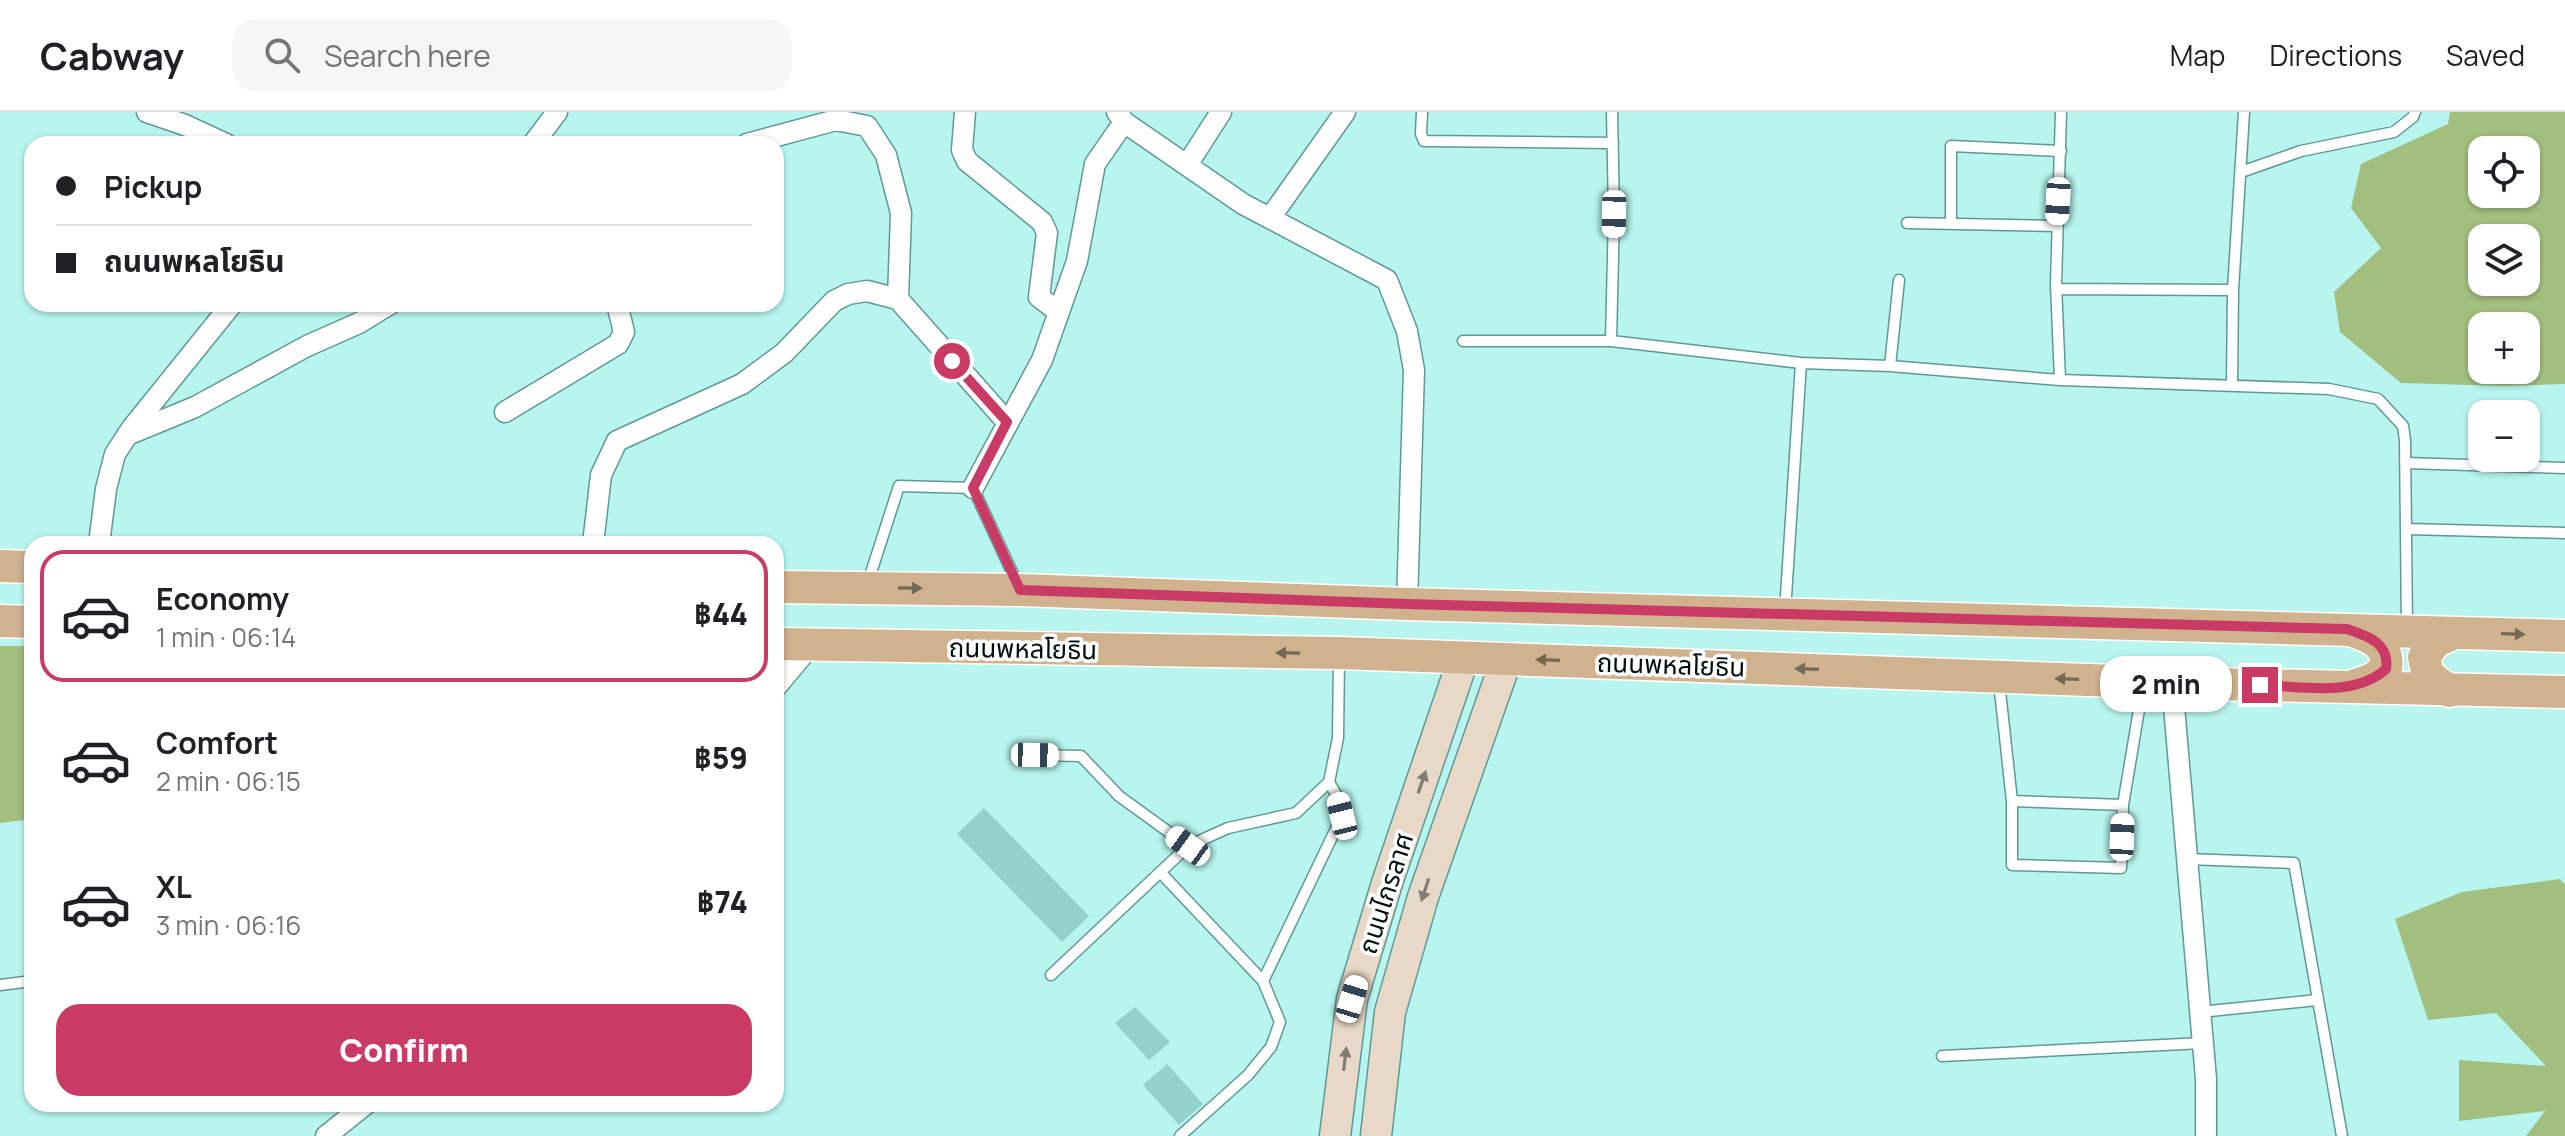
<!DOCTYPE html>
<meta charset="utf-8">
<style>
:root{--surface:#fff;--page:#f6f6f6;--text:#202124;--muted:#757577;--line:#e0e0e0;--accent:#c93b64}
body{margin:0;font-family:Manrope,"Noto Sans Thai",sans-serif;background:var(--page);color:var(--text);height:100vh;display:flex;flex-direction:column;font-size:30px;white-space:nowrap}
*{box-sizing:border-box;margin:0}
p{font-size:26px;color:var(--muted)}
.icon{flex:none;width:44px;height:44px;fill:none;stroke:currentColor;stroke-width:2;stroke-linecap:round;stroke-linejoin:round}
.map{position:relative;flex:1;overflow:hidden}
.sheet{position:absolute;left:24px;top:424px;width:760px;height:576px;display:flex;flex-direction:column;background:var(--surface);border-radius:24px;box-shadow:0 2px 6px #0004}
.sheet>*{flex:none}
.guide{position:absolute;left:24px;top:24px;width:760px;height:176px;border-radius:24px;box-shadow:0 2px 6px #0004;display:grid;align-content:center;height:176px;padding:0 32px;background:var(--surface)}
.buttons{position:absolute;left:2468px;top:24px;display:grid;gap:16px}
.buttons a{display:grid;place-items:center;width:72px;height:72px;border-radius:16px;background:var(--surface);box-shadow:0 2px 6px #0004;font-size:40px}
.end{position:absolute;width:36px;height:36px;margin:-18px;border:10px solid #c93b64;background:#fff;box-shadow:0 0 0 4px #fff}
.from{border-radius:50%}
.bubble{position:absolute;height:56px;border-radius:24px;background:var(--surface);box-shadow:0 2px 6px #0004;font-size:26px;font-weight:800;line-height:56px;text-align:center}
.car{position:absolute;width:24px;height:48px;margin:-24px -12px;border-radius:10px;box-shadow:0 0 6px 2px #0007;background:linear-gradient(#fff 24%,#345 0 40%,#fff 0 76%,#345 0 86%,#fff 0)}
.guide b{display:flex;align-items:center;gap:28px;height:76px;font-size:30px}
.guide b+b{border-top:2px solid var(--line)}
.guide i{width:20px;height:20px;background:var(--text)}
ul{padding:14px 0 0;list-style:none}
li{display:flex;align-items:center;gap:24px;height:132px;margin:0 16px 12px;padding:0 16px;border:4px solid transparent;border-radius:24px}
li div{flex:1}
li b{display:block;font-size:30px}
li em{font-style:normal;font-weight:800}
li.current{border-color:var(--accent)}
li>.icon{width:72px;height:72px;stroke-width:1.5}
.action{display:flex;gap:16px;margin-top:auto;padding:16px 32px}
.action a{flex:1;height:92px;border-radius:24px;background:var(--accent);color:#fff;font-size:32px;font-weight:800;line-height:92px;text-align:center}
header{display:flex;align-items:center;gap:48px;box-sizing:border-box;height:112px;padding:0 40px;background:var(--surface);border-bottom:2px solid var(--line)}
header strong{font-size:38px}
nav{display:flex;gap:44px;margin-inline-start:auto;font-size:28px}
.search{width:560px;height:72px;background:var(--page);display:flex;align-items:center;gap:20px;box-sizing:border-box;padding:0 28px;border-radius:24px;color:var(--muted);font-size:30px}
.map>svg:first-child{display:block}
.green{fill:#a3bf7f;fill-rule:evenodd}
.building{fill:#95d1cb}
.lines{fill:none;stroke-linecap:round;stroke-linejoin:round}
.service-casing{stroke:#5f9994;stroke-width:13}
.minor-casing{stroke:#5f9994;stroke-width:23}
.secondary-casing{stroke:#5f9994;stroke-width:33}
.primary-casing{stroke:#fff;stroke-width:35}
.service{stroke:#fff;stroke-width:10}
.minor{stroke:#fff;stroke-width:20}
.secondary{stroke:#e8d8c7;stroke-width:30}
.primary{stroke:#d1b28f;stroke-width:32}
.oneway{fill:#736955}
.oneway2{fill:#807e74}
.route{stroke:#c93b64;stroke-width:10}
.labels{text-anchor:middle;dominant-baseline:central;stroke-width:7;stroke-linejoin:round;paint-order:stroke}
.street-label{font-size:26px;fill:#000f0e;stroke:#fff}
</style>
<header>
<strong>Cabway</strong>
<div class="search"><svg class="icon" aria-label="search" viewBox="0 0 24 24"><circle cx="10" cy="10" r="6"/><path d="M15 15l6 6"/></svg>Search here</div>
<nav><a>Map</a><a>Directions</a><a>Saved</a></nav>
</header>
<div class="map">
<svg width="2565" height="1024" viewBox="0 0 2565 1024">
<rect width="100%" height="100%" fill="#b7f5ee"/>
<!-- green -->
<path class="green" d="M2450 0H2565V272L2506 274 2401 271 2340 220 2334 180 2381 136 2351 96 2361 52 2448 12ZM2482 38H2526V82H2482ZM2482 126H2526V170H2482ZM2482 214H2526V258H2482Z
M0 534H32V707L0 711Z
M2560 767 2565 773V1024H2526L2545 999 2459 1009V948L2546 954 2496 901 2428 908 2395 807 2462 780Z"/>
<!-- building -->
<path class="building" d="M984 696 1089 804 1062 830 957 722Z
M1135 895 1170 930 1149 948 1115 911Z
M1167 952 1203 992 1179 1013 1143 973Z"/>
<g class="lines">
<!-- service casing -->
<g class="service-casing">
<path id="service" d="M1422 0 1421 22 1424 29 1613 31
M2241 60 2301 39 2394 20 2413 5 2415 0
M1907 111 2057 114
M1951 112V34L2061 39
M2056 177 2233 178
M1463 229H1611L1801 251 1890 254 2060 268 2329 277 2378 287 2403 314 2405 328 2407 517
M1611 229 1614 102 1612 0
M1890 254 1899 168
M2060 268 2056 172 2061 0
M2232 274 2233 178 2244 0
M2405 351 2565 356
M2407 417 2565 421
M868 470 899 374 973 376 1019 475
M1785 500 1801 251
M1999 570 2012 689 2123 693 2143 574
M1035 643 1081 644 1119 684 1188 734
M2012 689V753L2121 756 2123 693
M2187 747 2294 751 2342 1024
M1160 760 1263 869
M1051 863 1188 734 1228 716 1296 701 1329 670 1338 626 1339 543
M0 873 32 869
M2200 900 2317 888
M1942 944 2203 931
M1180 1024 1248 963 1271 935 1280 910 1263 869 1342 704 1337 684 1329 670"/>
</g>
<!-- minor casing -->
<g class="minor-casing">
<path id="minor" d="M147 0 185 13 226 32
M965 0 962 38 967 49 1042 110 1047 121 1039 185 1059 200
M1117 0 1124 10 1243 92 1387 168 1407 219 1414 258 1407 492
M533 32 557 0
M747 32 836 8 867 14 886 43 901 101 898 187
M1187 53 1221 0
M1270 106 1345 0
M505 300 618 232 624 220 617 192
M127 323 195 295 307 234 359 211 390 192
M973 376 1042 248 1077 149 1095 52 1124 10
M99 432 106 377 115 342 132 316 232 192
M593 432 601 363 617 329 742 272 784 241 834 189 848 182 867 179 898 187 1007 310
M2172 571 2206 967V1024
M776 575 811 533
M326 1024 366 992"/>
</g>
<!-- secondary casing -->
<g class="secondary-casing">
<path id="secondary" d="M1335 1024 1352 887 1387 771 1464 545
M1376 1024 1390 900 1423 785 1507 546"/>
</g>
<!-- primary casing -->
<g class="primary-casing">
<path id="primary" d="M0 454 32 455
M776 475 1020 478 1407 492 2565 524
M0 509 32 510
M776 532 1340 541 2172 571 2565 580
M2350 575 2373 567 2386 557C2390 532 2370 525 2350 518
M2449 579 2428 563 2424 545 2436 529 2455 521"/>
</g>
<!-- service -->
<use href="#service" class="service"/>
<!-- minor -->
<use href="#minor" class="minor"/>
<!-- secondary -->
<use href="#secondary" class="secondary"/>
<!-- primary -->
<use href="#primary" class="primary"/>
</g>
<!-- one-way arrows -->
<defs><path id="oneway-solid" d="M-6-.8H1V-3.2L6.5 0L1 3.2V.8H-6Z" transform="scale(2)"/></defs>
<g class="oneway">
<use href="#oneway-solid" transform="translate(910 476) rotate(1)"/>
<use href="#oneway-solid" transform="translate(2513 522) rotate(2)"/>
<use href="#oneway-solid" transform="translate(1288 541) rotate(-179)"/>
<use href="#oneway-solid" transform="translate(1548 548) rotate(-178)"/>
<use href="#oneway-solid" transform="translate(1807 557) rotate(-178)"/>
<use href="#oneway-solid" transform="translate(2067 567) rotate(-178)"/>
</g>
<g class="oneway2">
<use href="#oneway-solid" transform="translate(1422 670) rotate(-71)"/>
<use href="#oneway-solid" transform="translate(1425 778) rotate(108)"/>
<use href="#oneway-solid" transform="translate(1345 947) rotate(-83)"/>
</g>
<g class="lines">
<!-- route -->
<path class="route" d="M952 249 1007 310 973 376 1020 478 1407 492 2347 517C2368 524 2390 531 2386 557 2354 586 2300 574 2260 573"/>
</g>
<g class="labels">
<!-- street labels -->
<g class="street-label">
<text transform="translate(1023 536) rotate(1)">ถนนพหลโยธิน</text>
<text transform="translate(1671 552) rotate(2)">ถนนพหลโยธิน</text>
<text transform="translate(1385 781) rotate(-72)">ถนนไกรลาศ</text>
</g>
</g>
</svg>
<div class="buttons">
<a><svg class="icon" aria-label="locate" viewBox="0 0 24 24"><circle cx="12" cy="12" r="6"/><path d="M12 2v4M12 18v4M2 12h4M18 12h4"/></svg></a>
<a><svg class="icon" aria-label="layers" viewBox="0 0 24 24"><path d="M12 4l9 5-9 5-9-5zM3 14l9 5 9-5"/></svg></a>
<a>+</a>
<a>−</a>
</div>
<i class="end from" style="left:952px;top:249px"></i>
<i class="end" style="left:2260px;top:573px"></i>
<div class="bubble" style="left:2100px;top:544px;width:132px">2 min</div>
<i class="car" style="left:2058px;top:89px;rotate:183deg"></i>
<i class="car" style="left:1614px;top:102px;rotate:181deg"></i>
<i class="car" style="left:1035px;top:643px;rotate:91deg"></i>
<i class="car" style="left:1342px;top:704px;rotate:346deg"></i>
<i class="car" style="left:2122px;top:725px;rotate:2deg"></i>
<i class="car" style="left:1188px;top:734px;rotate:306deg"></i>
<i class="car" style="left:1352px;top:887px;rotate:17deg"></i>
<div class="guide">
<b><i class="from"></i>Pickup</b>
<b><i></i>ถนนพหลโยธิน</b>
</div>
<section class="sheet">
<ul>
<li class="current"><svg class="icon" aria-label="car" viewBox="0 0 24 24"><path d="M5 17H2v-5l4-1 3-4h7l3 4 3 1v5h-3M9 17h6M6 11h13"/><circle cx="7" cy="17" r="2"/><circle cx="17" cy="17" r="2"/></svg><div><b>Economy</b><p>1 min · 06:14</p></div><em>฿44</em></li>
<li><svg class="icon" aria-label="car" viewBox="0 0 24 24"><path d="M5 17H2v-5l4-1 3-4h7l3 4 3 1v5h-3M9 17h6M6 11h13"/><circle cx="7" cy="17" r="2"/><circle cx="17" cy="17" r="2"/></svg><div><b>Comfort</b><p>2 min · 06:15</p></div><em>฿59</em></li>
<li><svg class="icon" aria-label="car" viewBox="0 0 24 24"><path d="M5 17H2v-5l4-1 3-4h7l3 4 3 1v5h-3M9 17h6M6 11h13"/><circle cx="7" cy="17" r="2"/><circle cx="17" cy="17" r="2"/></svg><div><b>XL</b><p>3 min · 06:16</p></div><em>฿74</em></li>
</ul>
<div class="action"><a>Confirm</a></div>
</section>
</div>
